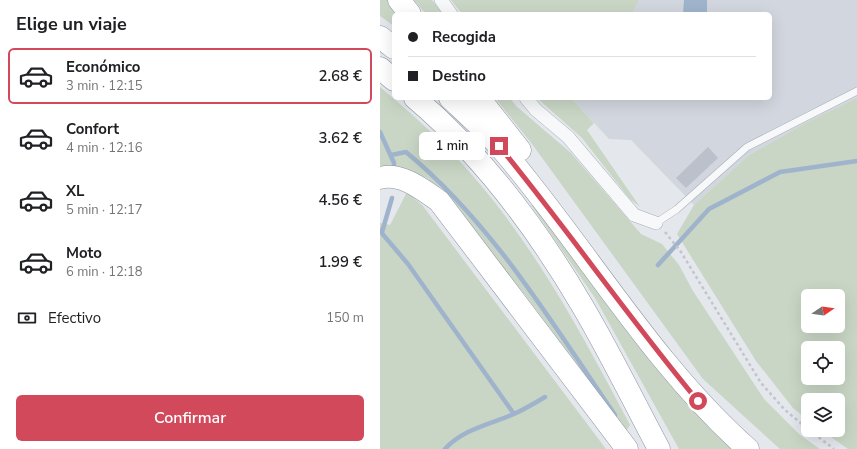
<!DOCTYPE html>
<html lang="es">
<meta charset="utf-8">
<style>
:root{--surface:#fff;--page:#f2f2f2;--text:#202124;--muted:#757577;--line:#e0e0e0;--accent:#d1495b}
body{margin:0;font-family:"Nunito Sans",sans-serif;background:var(--page);color:var(--text);height:100vh;display:flex;flex-direction:column;font-size:15px;white-space:nowrap}
*{box-sizing:border-box;margin:0}
p{font-size:13px;color:var(--muted)}
.icon{flex:none;width:22px;height:22px;fill:none;stroke:currentColor;stroke-width:2;stroke-linecap:round;stroke-linejoin:round}
.map{position:relative;flex:1;overflow:hidden}
.details{display:flex;flex-direction:column;background:var(--surface);width:380px}
.details>*{flex:none}
.guide{position:absolute;left:12px;top:12px;width:380px;height:88px;border-radius:6px;box-shadow:0 4px 16px #0002;display:grid;align-content:center;height:88px;padding:0 16px;background:var(--surface)}
.needle{width:26px;rotate:77deg}
.buttons{position:absolute;left:421px;top:289px;display:grid;gap:8px}
.buttons a{display:grid;place-items:center;width:44px;height:44px;border-radius:6px;background:var(--surface);box-shadow:0 4px 16px #0002;font-size:20px}
.end{position:absolute;width:18px;height:18px;margin:-9px;border:5px solid #d1495b;background:#fff;box-shadow:0 0 0 2px #fff}
.from{border-radius:50%}
.bubble{position:absolute;height:28px;border-radius:6px;background:var(--surface);box-shadow:0 4px 16px #0002;font-size:13px;font-weight:600;line-height:28px;text-align:center}
.guide b{display:flex;align-items:center;gap:14px;height:38px;font-size:15px}
.guide b+b{border-top:1px solid var(--line)}
.guide i{width:10px;height:10px;background:var(--text)}
ul{padding:0;list-style:none}
li{display:flex;align-items:center;gap:12px;height:56px;margin:0 8px 6px;padding:0 8px;border:2px solid transparent;border-radius:6px}
li div{flex:1}
li b{display:block;font-size:15px}
li em{font-style:normal;font-weight:600}
li.current{border-color:var(--accent)}
li>.icon{width:36px;height:36px;stroke-width:1.5}
h2{padding:0 16px;font-size:18px;line-height:48px}
.pay{display:flex;align-items:center;gap:10px;height:44px;padding:0 16px;font-size:15px}
.pay p{margin-inline-start:auto}
.button{display:flex;gap:8px;margin-top:auto;padding:8px 16px}
.button a{flex:1;height:46px;border-radius:6px;background:var(--accent);color:#fff;font-size:16px;font-weight:600;line-height:46px;text-align:center}
main{display:flex;flex:1;min-height:0}
.map>svg:first-child{display:block}
.built{fill:#d2d6de}
.green{fill:#c9d6c5;fill-rule:evenodd}
.water{fill:#9fb4cc}
.lines{fill:none;stroke-linecap:round;stroke-linejoin:round}
.stream{stroke:#9fb4cc;stroke-width:4.5}
.building{fill:#bbc0ca}
.service-casing{stroke:#a9aeb7;stroke-width:8}
.minor-casing{stroke:#a9aeb7;stroke-width:14}
.motorway-casing{stroke:#8b94a3;stroke-width:23}
.path{stroke:#c2c5cb;stroke-width:2.5;stroke-dasharray:3 3;stroke-linecap:butt}
.service{stroke:#f7f8fa;stroke-width:7}
.minor{stroke:#f7f8fa;stroke-width:13}
.motorway{stroke:#fff;stroke-width:22}
.route{stroke:#d1495b;stroke-width:5}
</style>
<main>
<section class="details">
<h2>Elige un viaje</h2>
<ul>
<li class="current"><svg class="icon" aria-label="car" viewBox="0 0 24 24"><path d="M5 17H2v-5l4-1 3-4h7l3 4 3 1v5h-3M9 17h6M6 11h13"/><circle cx="7" cy="17" r="2"/><circle cx="17" cy="17" r="2"/></svg><div><b>Económico</b><p>3 min · 12:15</p></div><em>2.68 €</em></li>
<li><svg class="icon" aria-label="car" viewBox="0 0 24 24"><path d="M5 17H2v-5l4-1 3-4h7l3 4 3 1v5h-3M9 17h6M6 11h13"/><circle cx="7" cy="17" r="2"/><circle cx="17" cy="17" r="2"/></svg><div><b>Confort</b><p>4 min · 12:16</p></div><em>3.62 €</em></li>
<li><svg class="icon" aria-label="car" viewBox="0 0 24 24"><path d="M5 17H2v-5l4-1 3-4h7l3 4 3 1v5h-3M9 17h6M6 11h13"/><circle cx="7" cy="17" r="2"/><circle cx="17" cy="17" r="2"/></svg><div><b>XL</b><p>5 min · 12:17</p></div><em>4.56 €</em></li>
<li><svg class="icon" aria-label="car" viewBox="0 0 24 24"><path d="M5 17H2v-5l4-1 3-4h7l3 4 3 1v5h-3M9 17h6M6 11h13"/><circle cx="7" cy="17" r="2"/><circle cx="17" cy="17" r="2"/></svg><div><b>Moto</b><p>6 min · 12:18</p></div><em>1.99 €</em></li>
</ul>
<div class="pay"><svg class="icon" aria-label="cash" viewBox="0 0 24 24"><path d="M3 7h18v10H3z"/><circle cx="12" cy="12" r="2"/></svg>Efectivo<p>150 m</p></div>
<div class="button"><a>Confirmar</a></div>
</section>
<div class="map">
<svg width="477" height="449" viewBox="0 0 477 449">
<rect width="100%" height="100%" fill="#e4e7ec"/>
<!-- built -->
<path class="built" d="M259 0H477V98L429 121 369 155 314 205 251 140 229 139 191 98H390V14H252Z"/>
<!-- green -->
<path class="green" d="M0 0H9L21 14H14V26L0 16Z
M34 0H52L63 14H46Z
M71 0H259L252 14H82Z
M0 87C31 113 66 144 92 175 157 249 204 338 250 425L246 431 146 296 48 179C32 171 19 166 0 169Z
M115 98H130L136 106 191 153 261 234 282 244 299 265 313 291 384 399 420 435 440 449H400L323 379 152 144Z
M157 98H191L214 123 207 130 260 207 249 198 202 138Z
M477 98V449H468L441 430H458V400H428V420L413 408 376 361 297 234 314 205 369 155 429 121ZM428 296H458V326H428ZM428 348H458V378H428Z
M27 192 43 206 226 449H0V223L10 225Z
M154 203C215 289 275 378 354 449H299L215 298 151 205Z"/>
<!-- water -->
<path class="water" d="M304 0H327V14H303Z"/>
<g class="lines">
<!-- stream -->
<path class="stream" d="M0 132 14 163V168
M11 155 26 152C113 224 172 323 235 415
M0 231 28 264 134 414
M2 232 12 198
M278 265 329 209 400 172 477 161
M65 449C83 429 111 424 134 414 145 409 155 403 165 397"/>
</g>
<!-- building -->
<path class="building" d="M328 147 338 158 306 188 296 178Z"/>
<g class="lines">
<!-- service casing -->
<g class="service-casing">
<path id="service" d="M276 223 297 209 367 147 477 91"/>
</g>
<!-- minor casing -->
<g class="minor-casing">
<path id="minor" d="M61 0 71 14
M146 98 156 110 188 137 254 215 276 223"/>
</g>
<!-- motorway casing -->
<g class="motorway-casing">
<path id="motorway" d="M19 0 30 14
M0 37 14 48
M0 68 14 80
M35 98C103 156 158 230 203 307 230 353 254 402 279 449
M70 98C87 114 105 130 120 147 205 246 270 362 368 449
M99 98 140 150
M0 178C21 172 43 190 59 201L247 449"/>
</g>
<!-- path -->
<path class="path" d="M285 232 301 252 381 383 405 410 428 429
M429 430 454 449"/>
<!-- service -->
<use href="#service" class="service"/>
<!-- minor -->
<use href="#minor" class="minor"/>
<!-- motorway -->
<use href="#motorway" class="motorway"/>
</g>
<g class="lines">
<!-- route -->
<path class="route" d="M119 146C187 229 249 318 318 401"/>
</g>
</svg>
<div class="buttons">
<a><svg class="needle" viewBox="-14 -14 28 28"><path d="M0-13l5 13h-10z" fill="#e53935"/><path d="M0 13l5-13h-10z" fill="#757577"/></svg></a>
<a><svg class="icon" aria-label="locate" viewBox="0 0 24 24"><circle cx="12" cy="12" r="6"/><path d="M12 2v4M12 18v4M2 12h4M18 12h4"/></svg></a>
<a><svg class="icon" aria-label="layers" viewBox="0 0 24 24"><path d="M12 4l9 5-9 5-9-5zM3 14l9 5 9-5"/></svg></a>
</div>
<i class="end from" style="left:318px;top:401px"></i>
<i class="end" style="left:119px;top:146px"></i>
<div class="bubble" style="left:39px;top:132px;width:66px">1 min</div>
<div class="guide">
<b><i class="from"></i>Recogida</b>
<b><i></i>Destino</b>
</div>
</div>
</main>
